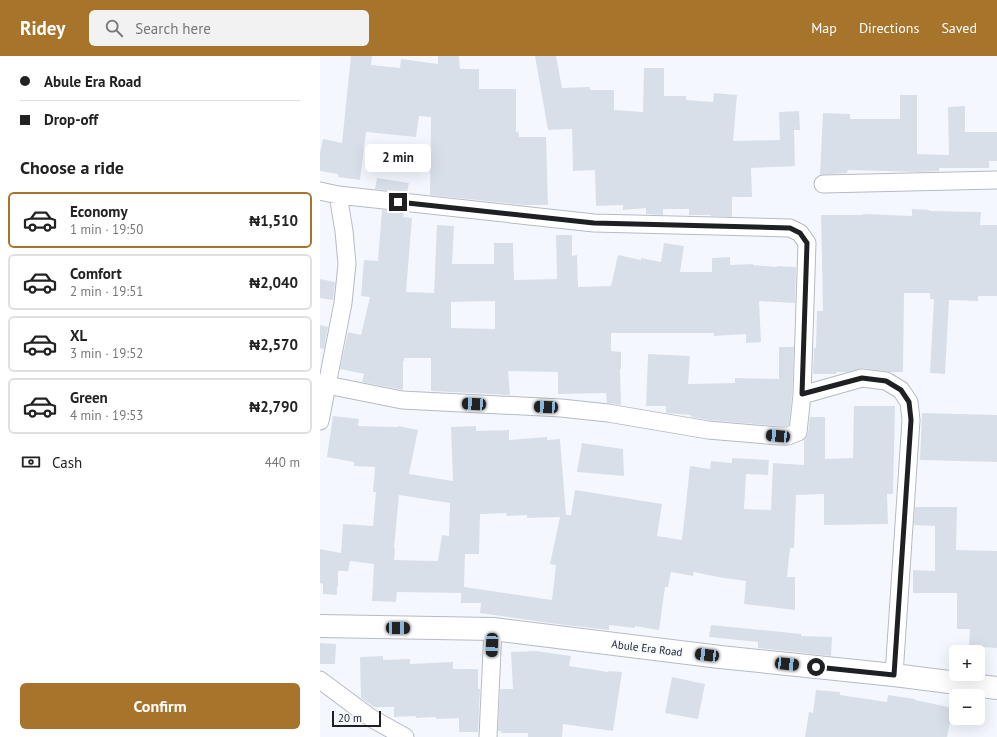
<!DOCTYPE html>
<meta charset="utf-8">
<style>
:root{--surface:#fff;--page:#f2f2f2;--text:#222;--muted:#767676;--line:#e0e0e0;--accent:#a6742b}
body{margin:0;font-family:"PT Sans",sans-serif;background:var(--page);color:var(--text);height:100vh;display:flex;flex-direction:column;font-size:15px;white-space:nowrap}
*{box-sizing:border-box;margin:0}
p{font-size:13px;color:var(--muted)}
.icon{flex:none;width:22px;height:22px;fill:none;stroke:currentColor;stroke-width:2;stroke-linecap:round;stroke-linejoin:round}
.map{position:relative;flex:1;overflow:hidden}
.side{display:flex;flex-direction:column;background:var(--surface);width:320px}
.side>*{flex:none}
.guide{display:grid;align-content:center;height:88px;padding:0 20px;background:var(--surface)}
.controls{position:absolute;left:629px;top:589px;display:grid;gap:8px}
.controls a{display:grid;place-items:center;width:36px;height:36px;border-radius:6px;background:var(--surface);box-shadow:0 4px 16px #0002;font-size:20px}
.scale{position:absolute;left:12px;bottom:10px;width:49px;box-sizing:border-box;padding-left:4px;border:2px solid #1e2024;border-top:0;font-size:11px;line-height:14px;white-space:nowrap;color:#1e2024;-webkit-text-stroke:3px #f4f8fe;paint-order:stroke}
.end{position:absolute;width:18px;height:18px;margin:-9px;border:5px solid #1e2024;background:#fff;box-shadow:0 0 0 2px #fff}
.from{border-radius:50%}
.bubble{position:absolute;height:28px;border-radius:6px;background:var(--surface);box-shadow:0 4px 16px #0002;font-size:13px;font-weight:700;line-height:28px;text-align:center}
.car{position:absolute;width:12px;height:24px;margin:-12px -6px;border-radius:5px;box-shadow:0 0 3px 1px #0007;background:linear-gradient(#222 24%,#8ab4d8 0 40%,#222 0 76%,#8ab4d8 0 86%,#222 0)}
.guide b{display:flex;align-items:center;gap:14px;height:38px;font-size:15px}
.guide b+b{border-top:1px solid var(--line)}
.guide i{width:10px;height:10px;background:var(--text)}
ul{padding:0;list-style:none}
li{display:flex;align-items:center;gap:12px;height:56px;margin:0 8px 6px;padding:0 12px;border:2px solid var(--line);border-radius:6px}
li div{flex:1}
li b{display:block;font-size:15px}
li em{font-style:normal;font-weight:700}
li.active{border-color:var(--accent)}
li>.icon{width:36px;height:36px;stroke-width:1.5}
h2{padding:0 20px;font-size:18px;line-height:48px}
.pay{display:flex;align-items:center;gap:10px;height:44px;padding:0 20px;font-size:15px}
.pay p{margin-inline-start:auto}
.button{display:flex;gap:8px;margin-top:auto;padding:8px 20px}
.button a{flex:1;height:46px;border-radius:6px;background:var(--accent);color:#fff;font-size:16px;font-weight:700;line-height:46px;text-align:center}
header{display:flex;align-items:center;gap:24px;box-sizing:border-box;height:56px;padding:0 20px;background:var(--accent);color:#fff}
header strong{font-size:19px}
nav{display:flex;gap:22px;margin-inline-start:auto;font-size:14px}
.search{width:280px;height:36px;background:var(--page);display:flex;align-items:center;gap:10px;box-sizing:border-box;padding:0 14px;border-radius:6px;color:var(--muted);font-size:15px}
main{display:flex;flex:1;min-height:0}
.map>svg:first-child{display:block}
.building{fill:#d9dfe9;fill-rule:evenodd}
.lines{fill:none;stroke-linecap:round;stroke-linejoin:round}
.street-casing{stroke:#b5bac4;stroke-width:19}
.secondary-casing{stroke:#b5bac4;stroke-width:24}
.street{stroke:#fff;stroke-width:17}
.secondary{stroke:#fff;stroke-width:22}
.route{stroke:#1e2024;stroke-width:5}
.labels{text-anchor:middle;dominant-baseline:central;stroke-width:3;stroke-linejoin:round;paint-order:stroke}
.street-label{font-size:11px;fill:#1e2024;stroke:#f4f8fe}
</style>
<header>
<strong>Ridey</strong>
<div class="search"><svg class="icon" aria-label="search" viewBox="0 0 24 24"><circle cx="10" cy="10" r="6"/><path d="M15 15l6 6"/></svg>Search here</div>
<nav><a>Map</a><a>Directions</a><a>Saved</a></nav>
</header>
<main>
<section class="side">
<div class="guide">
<b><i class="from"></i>Abule Era Road</b>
<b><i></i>Drop-off</b>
</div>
<h2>Choose a ride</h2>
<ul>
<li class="active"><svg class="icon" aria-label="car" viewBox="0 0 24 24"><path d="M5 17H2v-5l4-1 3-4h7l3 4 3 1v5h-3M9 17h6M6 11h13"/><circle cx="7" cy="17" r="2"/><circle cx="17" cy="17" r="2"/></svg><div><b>Economy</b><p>1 min · 19:50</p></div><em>₦1,510</em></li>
<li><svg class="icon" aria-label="car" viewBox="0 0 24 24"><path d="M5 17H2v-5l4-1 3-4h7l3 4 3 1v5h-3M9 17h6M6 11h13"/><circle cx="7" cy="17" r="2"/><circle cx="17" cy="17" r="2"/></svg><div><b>Comfort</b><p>2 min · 19:51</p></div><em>₦2,040</em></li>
<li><svg class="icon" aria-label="car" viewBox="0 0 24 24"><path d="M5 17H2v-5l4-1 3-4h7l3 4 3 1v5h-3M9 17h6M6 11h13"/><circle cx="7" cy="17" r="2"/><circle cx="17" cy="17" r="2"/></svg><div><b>XL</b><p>3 min · 19:52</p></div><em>₦2,570</em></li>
<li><svg class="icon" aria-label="car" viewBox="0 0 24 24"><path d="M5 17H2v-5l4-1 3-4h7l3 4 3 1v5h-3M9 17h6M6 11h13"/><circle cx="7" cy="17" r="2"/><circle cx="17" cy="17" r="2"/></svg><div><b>Green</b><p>4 min · 19:53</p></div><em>₦2,790</em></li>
</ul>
<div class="pay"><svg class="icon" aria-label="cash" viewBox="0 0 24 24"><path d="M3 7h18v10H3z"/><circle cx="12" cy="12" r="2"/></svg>Cash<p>440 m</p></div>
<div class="button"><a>Confirm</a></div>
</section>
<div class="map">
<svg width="677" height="681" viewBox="0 0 677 681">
<rect width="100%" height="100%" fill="#f4f8fe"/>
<!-- building -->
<path class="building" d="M31 0H52L51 9 80 12 81 3 118 8V0H139L140 13H159V33H196V76L198 75 199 81H226L228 149H203L110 139 111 61 99 60 96 81 46 76 40 124 18 121V118L0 115V97L3 83 22 87Z
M215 0H236L242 32 270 31V34H294V54L323 56 324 12H344V40H366V44L393 46 394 37 417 39 413 85 460 84 459 56 479 55 480 74H474L475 110 431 112 432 141H412V161L391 160V159H369V153H343V159L326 158V152L303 154V149L276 150 275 114 253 115 252 73 228 74Z
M580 39H597V98L629 99 628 51 645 50V76H677V105H669V112H619V115L599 116 528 114 527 117 500 119 503 57 530 58V63H580Z
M57 122 89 127 87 136 55 133Z
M592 153 609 154V155L661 156 660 169H677V240H658V245L629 244 625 318 610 317 614 243H610V237H584L583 316H570L543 312 528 316H516V318H493L494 292H496L497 255H503L501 159H543V158L592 160Z
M62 154 84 156 83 161 92 162 86 236 114 237 117 169 134 170 132 208H174V187H193L194 224 237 223 236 179H252V200L257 199 258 231 291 230 298 199 321 204V202L341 206 344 187 364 190 360 216H392V202L410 201V209L433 208V209L457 211V210L476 211 475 247 439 245 441 286 426 287V278L394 280V277H291V295L301 296V313H300L301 349 287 347 286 337 238 338V316L188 315 190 339 111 335V302H84V305H83V334L42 326 44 318 20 313 28 276 41 279 50 241 41 240 44 204 58 205ZM175 245V273L131 272V246Z
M0 223 15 226 13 244 0 242Z
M0 269 8 271 4 293 0 292Z
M459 291H474L472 339 469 369 466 370H458L389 364 371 361V359L346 357V350H326L328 298 370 300 368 328 415 327V322L459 323Z
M534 350H575L573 438H567L568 468 504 469V438L476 439 474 492H470L467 521H475V554L424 548 426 525 398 521 374 516 373 520 351 516 348 531H345L339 574 315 570V572L289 569V574L229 567 160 557 161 547H141V537L77 536 76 546 52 545 54 508 30 505 28 515H18V531L17 530V539L3 538V528L0 527V493L21 497 23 468 53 470 56 436H53L55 411 34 410V406L7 401 13 360 39 363 38 370 78 371V370L98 374 89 418 133 425 131 371 156 370V375L189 374V384L227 381V384L240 383 246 459H251L255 434 342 448 337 480 362 484 370 410 390 413 391 405 412 407V402L449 404 448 419 426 418 424 453 451 454 453 407 484 409V383L486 382 488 377 490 361H505V403L533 402ZM79 439 130 447 129 480 122 479 118 505 74 504 75 492H74ZM186 457 187 460 207 459V462L240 461 230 508 236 509 232 544 144 531 145 498H159L160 458Z
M602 357 677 359V406L600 404Z
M262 387 303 393 304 420 257 416Z
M595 451H637L636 494 677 495V592L662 591V593L649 592 650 573H637V537H593V514L615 515V470L594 469Z
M391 569 481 578V580L512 581 511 600 438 592V586L389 581Z
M0 587 16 588 15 608H0Z
M216 595 251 600 249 610 288 616 289 615 302 616 293 675 243 668 242 681H208V677H181V675H178L180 633H193L191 596Z
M63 600V604L90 603V608L133 606V613H158V633H160L158 676H139V662L116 663V661L96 662V660L74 661V651H54L41 642 40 601Z
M352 621 385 628 378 663 345 657Z
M496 634 520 636V639L567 646 568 639 595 643V644L633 652 627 681H485L489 656 493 657Z"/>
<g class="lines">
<!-- street casing -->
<g class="street-casing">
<path id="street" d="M503 128 677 124
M0 135 18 139 274 167 470 172 480 177 487 187 482 339 478 376 468 380H458L388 374 288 357 241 352 82 344 7 329
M482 339 542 322 566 325 581 334 589 346 591 364 574 619
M0 365 23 247 27 208 24 175 18 139
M0 624 51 662 85 681
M168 681 173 573"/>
</g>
<!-- secondary casing -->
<g class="secondary-casing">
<path id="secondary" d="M0 570 173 573 400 601 574 619 677 632"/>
</g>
<!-- street -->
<use href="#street" class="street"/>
<!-- secondary -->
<use href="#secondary" class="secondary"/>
</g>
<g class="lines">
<!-- route -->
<path class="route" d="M78 146 274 167 470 172 480 177 487 187 482 338 542 322 566 325 581 334 589 346 591 364 574 619 496 611"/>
</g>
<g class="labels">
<!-- street labels -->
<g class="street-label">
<text transform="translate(327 592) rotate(7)">Abule Era Road</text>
</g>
</g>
</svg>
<div class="controls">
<a>+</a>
<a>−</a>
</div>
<div class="scale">20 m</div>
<i class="end from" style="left:496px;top:611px"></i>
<i class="end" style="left:78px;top:146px"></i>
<div class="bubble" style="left:45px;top:88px;width:66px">2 min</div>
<i class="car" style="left:154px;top:348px;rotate:273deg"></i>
<i class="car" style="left:226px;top:351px;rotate:273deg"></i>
<i class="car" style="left:458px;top:380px;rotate:275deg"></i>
<i class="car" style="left:78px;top:572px;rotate:91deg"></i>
<i class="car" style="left:172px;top:589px;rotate:182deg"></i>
<i class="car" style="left:387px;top:599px;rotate:277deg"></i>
<i class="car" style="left:467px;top:608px;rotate:96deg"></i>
</div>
</main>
